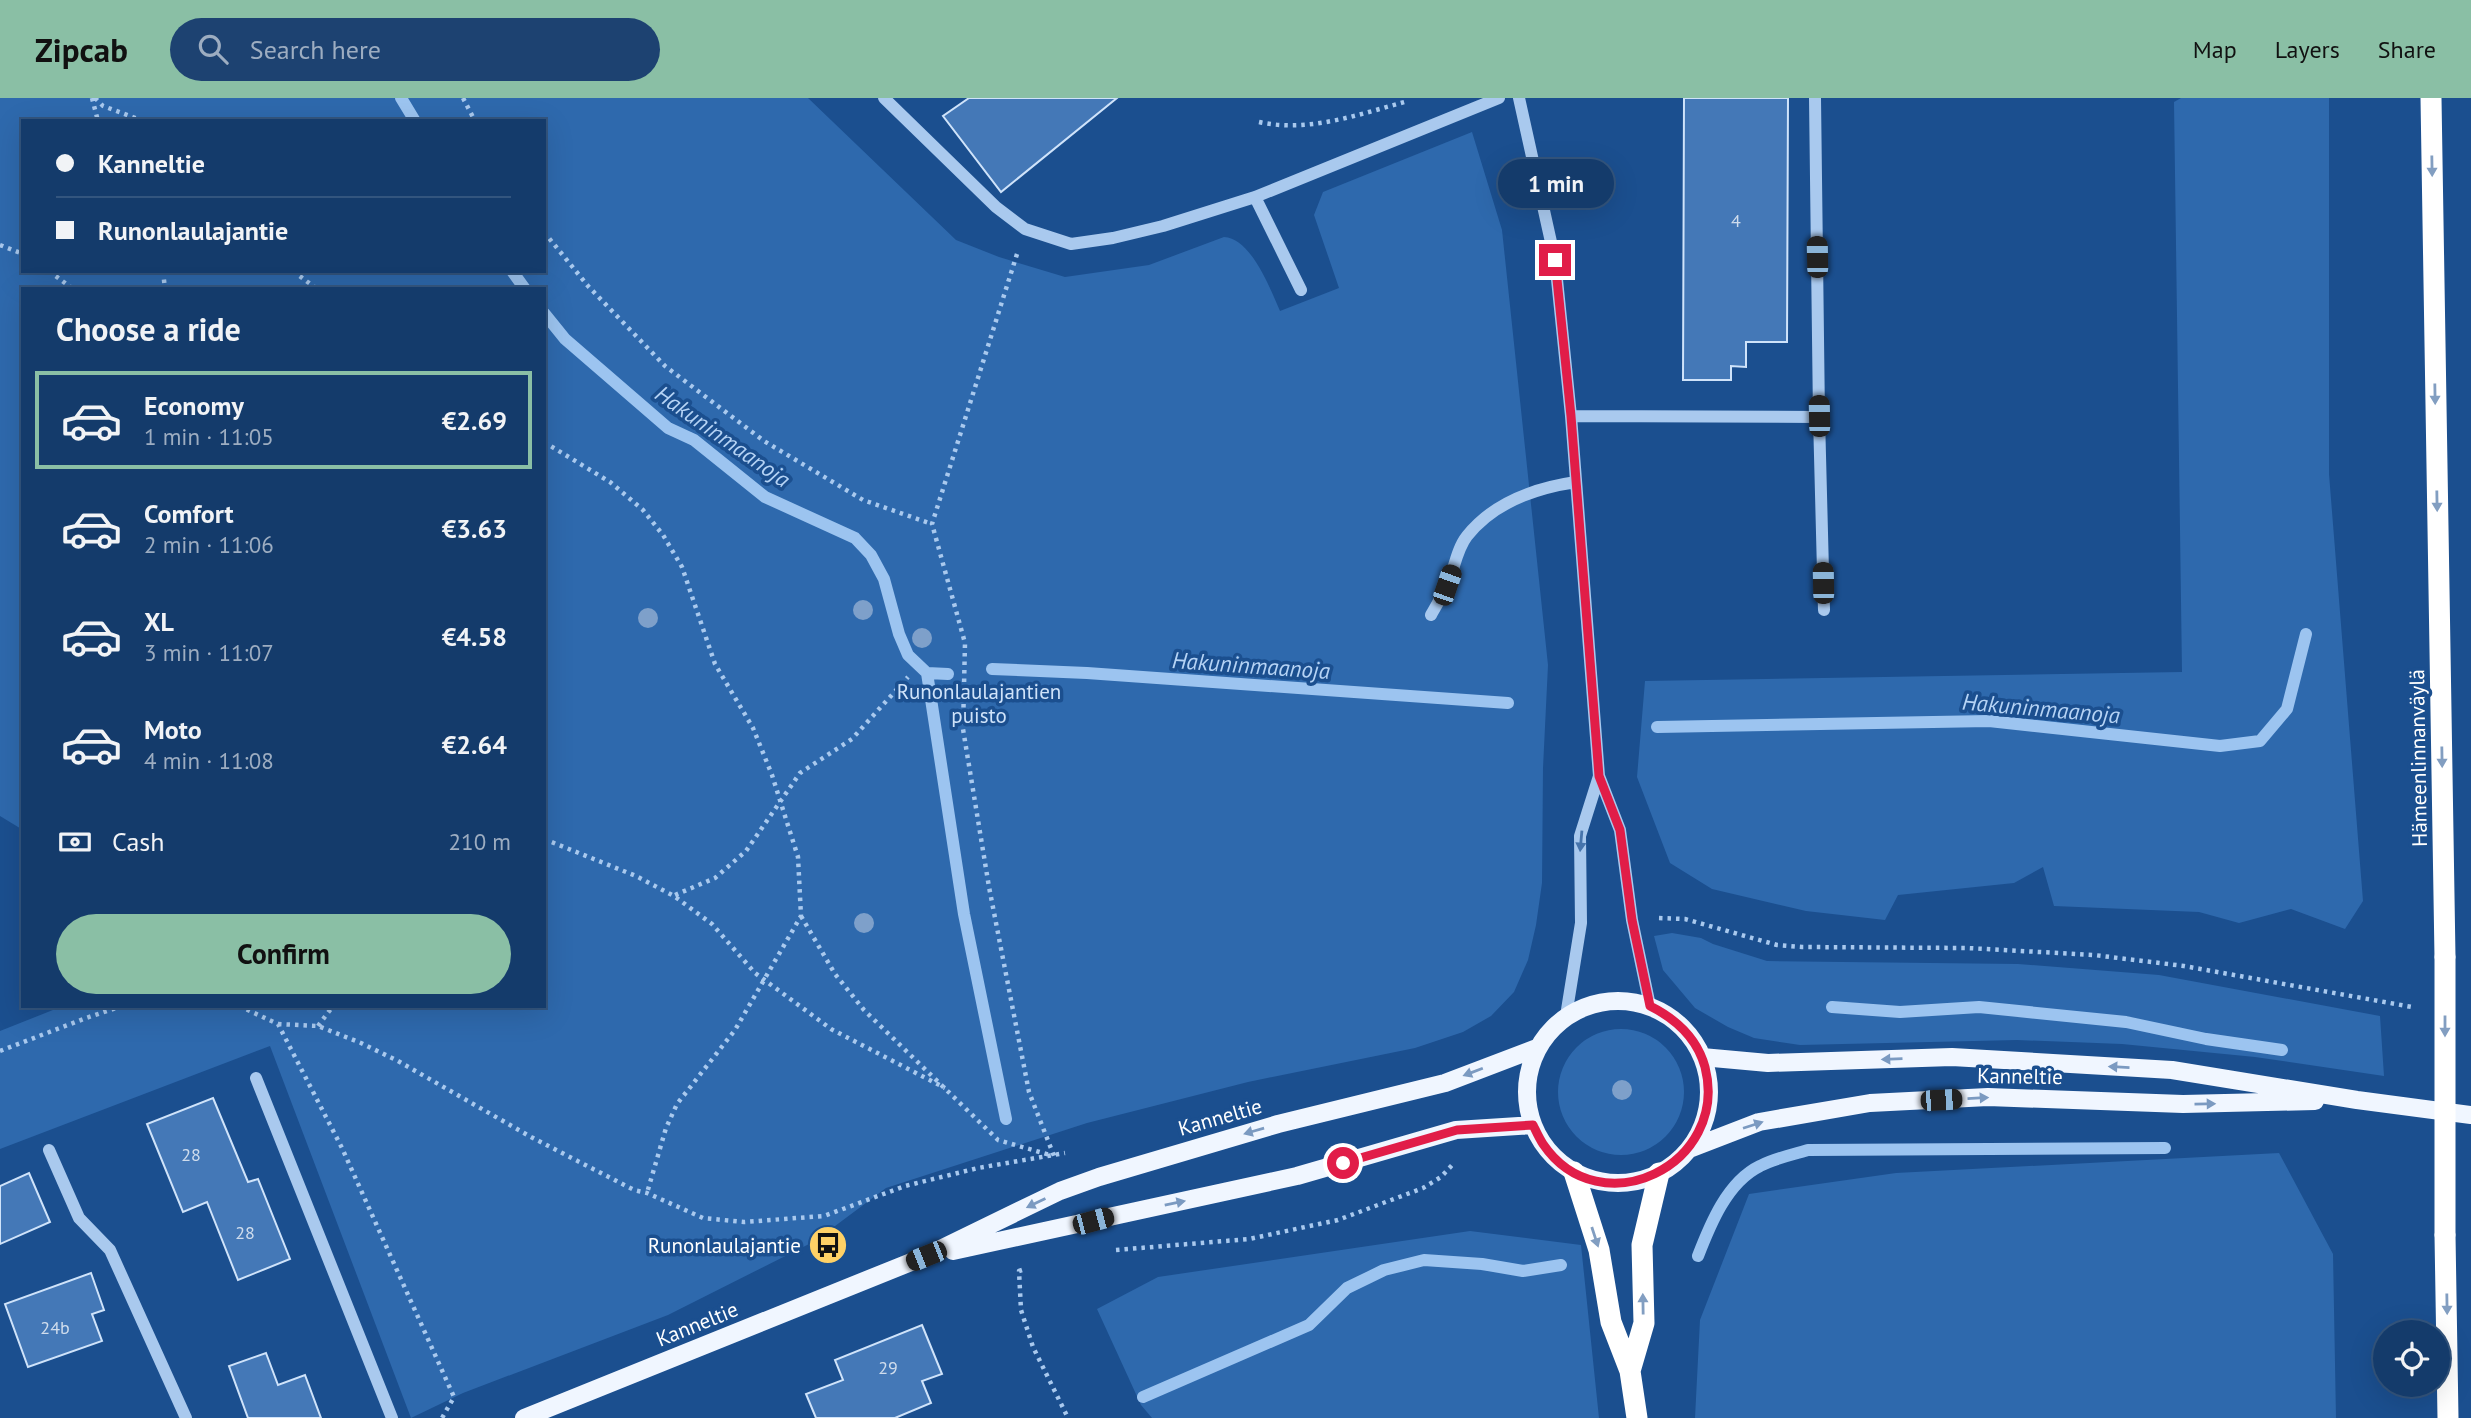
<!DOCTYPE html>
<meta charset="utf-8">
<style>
:root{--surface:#143b6b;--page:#1d4271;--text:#f1f3f6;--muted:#9dadc1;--line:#33557e;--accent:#8abfa5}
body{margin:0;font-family:"PT Sans",sans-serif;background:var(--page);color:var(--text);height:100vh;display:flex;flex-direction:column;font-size:26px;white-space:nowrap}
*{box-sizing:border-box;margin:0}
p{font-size:23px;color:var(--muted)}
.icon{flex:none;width:38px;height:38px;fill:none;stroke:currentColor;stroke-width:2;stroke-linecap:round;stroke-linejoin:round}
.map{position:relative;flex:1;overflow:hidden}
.details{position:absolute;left:21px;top:189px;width:525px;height:721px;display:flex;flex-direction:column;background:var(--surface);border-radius:0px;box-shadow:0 7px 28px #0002,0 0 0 2px var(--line)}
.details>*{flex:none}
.top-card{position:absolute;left:21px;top:21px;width:525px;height:154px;border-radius:0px;box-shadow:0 7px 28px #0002,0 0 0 2px var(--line);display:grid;align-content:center;height:154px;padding:0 35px;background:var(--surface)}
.tools{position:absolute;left:2373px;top:1222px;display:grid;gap:14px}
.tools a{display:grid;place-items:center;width:77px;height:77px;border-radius:50%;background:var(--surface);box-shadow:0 7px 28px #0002,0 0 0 2px var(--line);font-size:35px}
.end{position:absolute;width:32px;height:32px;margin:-16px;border:9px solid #e11d48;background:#fff;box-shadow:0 0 0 4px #fff}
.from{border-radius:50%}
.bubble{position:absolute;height:49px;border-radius:24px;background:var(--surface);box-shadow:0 7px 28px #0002,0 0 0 2px var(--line);font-size:23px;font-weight:700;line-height:49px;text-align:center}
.car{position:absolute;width:21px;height:42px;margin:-21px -10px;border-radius:9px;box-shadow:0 0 5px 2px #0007;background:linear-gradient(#222 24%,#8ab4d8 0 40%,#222 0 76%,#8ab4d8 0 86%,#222 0)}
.top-card b{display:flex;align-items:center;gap:24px;height:66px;font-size:26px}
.top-card b+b{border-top:2px solid var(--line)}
.top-card i{width:18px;height:18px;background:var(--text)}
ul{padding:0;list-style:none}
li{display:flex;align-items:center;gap:21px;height:98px;margin:0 14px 10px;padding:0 21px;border:4px solid transparent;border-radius:0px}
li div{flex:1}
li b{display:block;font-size:26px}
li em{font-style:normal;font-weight:700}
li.active{border-color:var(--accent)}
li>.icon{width:63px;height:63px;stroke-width:1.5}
h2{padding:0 35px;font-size:32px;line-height:84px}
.pay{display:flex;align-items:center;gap:18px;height:77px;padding:0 35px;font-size:26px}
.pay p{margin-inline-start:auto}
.primary-button{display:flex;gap:14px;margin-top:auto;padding:14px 35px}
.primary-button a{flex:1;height:80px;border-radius:42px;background:var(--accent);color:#111;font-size:28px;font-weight:700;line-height:80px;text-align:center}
header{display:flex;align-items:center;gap:42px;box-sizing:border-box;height:98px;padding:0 35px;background:var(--accent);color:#111}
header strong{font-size:33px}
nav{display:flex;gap:38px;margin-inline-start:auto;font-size:24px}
.search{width:490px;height:63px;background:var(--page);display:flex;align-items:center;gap:18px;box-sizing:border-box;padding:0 24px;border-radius:38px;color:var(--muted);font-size:26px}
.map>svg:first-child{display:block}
.green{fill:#2e69ad;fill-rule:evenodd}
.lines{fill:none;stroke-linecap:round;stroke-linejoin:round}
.stream{stroke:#9cc4f0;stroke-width:12}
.building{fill:#4478b7;stroke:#cfe3fa;stroke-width:2}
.path{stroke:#a9c9ee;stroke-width:4.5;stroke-dasharray:3.5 5;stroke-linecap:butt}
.minor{stroke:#a9c9ee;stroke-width:12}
.major{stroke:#f0f6ff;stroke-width:18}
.highway{stroke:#fff;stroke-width:21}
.highway-bridge{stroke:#fff;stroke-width:21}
.tree{fill:#7ea0ca}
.oneway{fill:#829ec1}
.oneway2{fill:#4674ac}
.oneway3{fill:#7b9ac1}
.route{stroke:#e11d48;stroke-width:9}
.labels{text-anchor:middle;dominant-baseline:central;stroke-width:7;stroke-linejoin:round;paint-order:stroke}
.number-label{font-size:18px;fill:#d0dded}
.park-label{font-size:21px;fill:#cfe3fa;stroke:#1b4f8f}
.street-label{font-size:21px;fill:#fff;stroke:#1b4f8f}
.poi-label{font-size:21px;fill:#fff;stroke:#1b4f8f;text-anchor:end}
.water-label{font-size:23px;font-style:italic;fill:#b5d3f5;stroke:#1b4f8f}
</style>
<header>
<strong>Zipcab</strong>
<div class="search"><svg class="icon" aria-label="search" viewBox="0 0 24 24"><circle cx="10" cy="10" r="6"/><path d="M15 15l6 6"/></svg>Search here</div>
<nav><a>Map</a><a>Layers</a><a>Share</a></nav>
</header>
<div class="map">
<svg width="2471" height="1320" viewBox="0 0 2471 1320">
<rect width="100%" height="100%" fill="#1b4f8f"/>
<!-- green -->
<path class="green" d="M0 0H808L956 142 999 159 1065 179 1149 167 1224 139C1252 141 1270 191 1280 213L1339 190 1314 117 1323 94 1472 34 1502 132 1548 567 1543 670 1542 785 1536 827 1528 862 1514 894 1491 918 1463 934 1415 950 1248 984 1087 1025 886 1090 815 1143 668 1217 463 1295 411 1320 270 948 0 1051V933L63 908H544V191H23V732L0 718ZM23 23H544V173H23Z
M2181 0H2329V376L2363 803 2345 831 2291 811 2239 825 2199 814 2054 808 2043 769 2014 785 1898 797 1885 822 1806 813 1712 791 1670 765 1637 679 1645 583 2182 574 2174 4Z
M1672 835 1701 840 1713 846 1767 863 2018 866 2159 877 2380 918 2384 978 2255 959 2122 946 2017 942 1800 947 1754 940 1728 929 1695 910 1663 872 1654 838Z
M1558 994a63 63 0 1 1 126 0a63 63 0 1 1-126 0Z
M2279 1055 2333 1156 2336 1320H1695L1700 1222 1749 1096 1896 1075Z
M1470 1133 1581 1147 1599 1320H1152L1141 1307 1097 1211 1158 1179Z"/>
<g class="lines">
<!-- stream -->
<path class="stream" d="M401 0 415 23
M512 173 525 191
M544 215 565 241 668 330 694 342 765 399 855 440 871 457 884 481 899 536 908 557 927 575 948 576
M992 571 1087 575 1508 605
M927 575 964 816 1006 1021
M1657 629 1989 623 2220 648 2260 643 2287 611 2306 536
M1832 909 1900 914 1979 909 2126 924 2206 941 2282 952
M1698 1158C1710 1127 1727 1084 1760 1068 1775 1060 1792 1057 1808 1052L2165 1050
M1143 1299 1309 1227 1347 1190 1384 1172 1424 1162 1482 1166 1523 1173 1561 1167"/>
</g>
<!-- building -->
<path class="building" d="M969 0H1117L1001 94 943 18Z
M1684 0H1788L1787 244H1746V269L1731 268V282H1683Z
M213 1000 248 1084 258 1081 290 1161 238 1182 207 1104 183 1114 147 1026Z
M29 1075 50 1124 0 1146V1088Z
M91 1175 104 1212 92 1216 102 1243 28 1269 5 1206Z
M922 1227 942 1276 922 1283 931 1305 895 1320H816L806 1296 843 1282 835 1262Z
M266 1255 278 1287 305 1277 321 1320H248L229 1268Z"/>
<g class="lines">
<!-- path -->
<path class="path" d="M92 0 98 23
M95 0 103 8 143 23
M463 0 475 23
M1259 24C1309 35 1360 16 1408 3
M544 134 588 188 665 268 764 343 863 402 932 426
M0 147 23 156
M1017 156 932 426 965 545 963 631 989 789 1029 994 1054 1058
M49 173 73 191
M163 173 165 191
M293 173 317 191
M544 344 610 384 643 412 663 437 682 469 715 566 753 630 772 677 798 759 801 818 735 932 677 1006 666 1030 647 1095
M544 741 636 778 674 798 712 826 755 875 831 931 945 990
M675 797 715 780 746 753 800 675 852 641 908 579
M801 818 835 876 864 912 998 1042 1050 1057
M1659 820 1685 821 1777 847 1802 849 1967 850 2094 857 2184 868 2412 909
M239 908 278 926 342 1050 454 1299 442 1320
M278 926 318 928 361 945 398 963 531 1039 634 1092 647 1095 703 1120 744 1124 824 1118 905 1088 978 1070 1065 1055
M318 928 333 908
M0 953 86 920 122 908
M1116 1152 1249 1141 1338 1122 1423 1090 1441 1079 1454 1065
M1022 1172 1019 1173 1021 1212 1033 1249 1068 1320"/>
<!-- minor -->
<path class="minor" d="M884 0 996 109 1025 131 1071 146 1113 140 1163 128 1255 99 1499 0
M1519 0 1555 162 1571 318 1599 678 1620 732 1632 822 1650 908
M1255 99 1301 192
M1571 318 1819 319 1815 0
M1819 319 1824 512
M1431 517C1436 508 1442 498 1447 488 1454 473 1456 452 1467 438 1494 404 1535 390 1576 384
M1566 918 1581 825 1580 738 1599 678
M256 980 392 1320
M49 1052 79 1120 110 1152 186 1320"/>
<!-- major -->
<path class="major" d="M1527 994a91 91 0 1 1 182 0a91 91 0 1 1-182 0Z
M1702 959 1768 965 1952 959 2172 972 2357 1002 2471 1017
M1689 1051 1759 1024 1870 1005 1988 999 2183 1006 2315 1003
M953 1153 1297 1078 1456 1032 1533 1027
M524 1320 926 1158 1060 1093 1099 1079 1278 1026 1445 985 1537 950"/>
<!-- highway -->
<path class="highway" d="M2431 0 2445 859
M1574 1074 1599 1152 1611 1224 1630 1273 1637 1320
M2445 1137 2448 1320
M1630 1273 1644 1225 1642 1147 1659 1075"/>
<!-- highway-bridge -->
<path class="highway-bridge" d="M2445 859V1137"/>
</g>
<!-- trees -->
<g class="tree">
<circle cx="863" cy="512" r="10"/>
<circle cx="648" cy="520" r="10"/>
<circle cx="922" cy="540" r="10"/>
<circle cx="864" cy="825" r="10"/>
<circle cx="1622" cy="992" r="10"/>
</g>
<!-- one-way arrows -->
<defs><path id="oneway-solid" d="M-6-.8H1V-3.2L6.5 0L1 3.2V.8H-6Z" transform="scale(1.75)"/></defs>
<g class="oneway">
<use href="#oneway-solid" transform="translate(2432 68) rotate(89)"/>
<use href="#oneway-solid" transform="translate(2435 296) rotate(89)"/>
<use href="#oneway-solid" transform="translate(2437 403) rotate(89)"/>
<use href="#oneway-solid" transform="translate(2442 659) rotate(89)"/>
<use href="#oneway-solid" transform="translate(2445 928) rotate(90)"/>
<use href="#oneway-solid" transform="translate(1595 1139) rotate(72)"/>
<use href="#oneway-solid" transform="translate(1643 1206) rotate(-91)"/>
<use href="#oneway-solid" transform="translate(2447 1206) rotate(89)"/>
</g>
<use class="oneway2" href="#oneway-solid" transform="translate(1581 743) rotate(95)"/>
<g class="oneway3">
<use href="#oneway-solid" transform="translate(1892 961) rotate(178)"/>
<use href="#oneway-solid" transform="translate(2119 969) rotate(-177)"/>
<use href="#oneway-solid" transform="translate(1473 974) rotate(159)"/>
<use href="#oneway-solid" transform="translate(1978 1000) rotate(-3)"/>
<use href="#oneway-solid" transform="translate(2205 1006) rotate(-1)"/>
<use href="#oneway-solid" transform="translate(1753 1027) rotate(-18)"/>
<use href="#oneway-solid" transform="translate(1254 1033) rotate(164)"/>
<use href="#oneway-solid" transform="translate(1036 1105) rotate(154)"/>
<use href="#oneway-solid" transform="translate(1175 1105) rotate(-12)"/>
</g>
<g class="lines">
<!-- route -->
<path class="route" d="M1343 1065 1457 1032 1533 1027C1536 1033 1539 1040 1543 1046 1600 1130 1730 1067 1705 969 1697 940 1676 921 1650 908L1632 822 1620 732 1599 678 1571 318 1555 162"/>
</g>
<!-- icons -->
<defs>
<g id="bus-disc" transform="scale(2.0125)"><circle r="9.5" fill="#ffd166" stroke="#1b4f8f"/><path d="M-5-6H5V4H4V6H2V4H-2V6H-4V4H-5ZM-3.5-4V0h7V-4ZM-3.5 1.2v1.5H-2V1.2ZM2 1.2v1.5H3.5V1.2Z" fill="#111"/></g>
</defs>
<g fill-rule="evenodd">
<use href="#bus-disc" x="828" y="1147"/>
</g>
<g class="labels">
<!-- number labels -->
<g class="number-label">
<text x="1736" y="122">4</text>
<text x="191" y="1056">28</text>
<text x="245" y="1134">28</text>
<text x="55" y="1229">24b</text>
<text x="888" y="1269">29</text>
</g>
<!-- park labels -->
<g class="park-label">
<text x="979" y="593">Runonlaulajantien<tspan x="979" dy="24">puisto</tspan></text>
</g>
<!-- street labels -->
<g class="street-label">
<text transform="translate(2418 660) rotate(-91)">Hämeenlinnanväylä</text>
<text transform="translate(2020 978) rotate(1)">Kanneltie</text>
<text transform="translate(1220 1019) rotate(-16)">Kanneltie</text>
<text transform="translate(697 1226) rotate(-22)">Kanneltie</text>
</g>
<!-- poi labels -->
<g class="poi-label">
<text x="801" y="1147">Runonlaulajantie</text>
</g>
<!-- water labels -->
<g class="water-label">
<text transform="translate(723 338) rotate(35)">Hakuninmaanoja</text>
<text transform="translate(1251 567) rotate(4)">Hakuninmaanoja</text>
<text transform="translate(2041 610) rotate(5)">Hakuninmaanoja</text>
</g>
</g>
</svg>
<div class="tools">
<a><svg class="icon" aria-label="locate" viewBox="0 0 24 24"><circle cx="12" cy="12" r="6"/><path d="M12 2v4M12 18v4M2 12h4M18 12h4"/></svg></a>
</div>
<i class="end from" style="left:1343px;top:1065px"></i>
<i class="end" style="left:1555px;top:162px"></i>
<div class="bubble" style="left:1498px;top:61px;width:116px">1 min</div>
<i class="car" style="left:1817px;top:159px;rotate:359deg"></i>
<i class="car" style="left:1819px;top:318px;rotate:359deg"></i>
<i class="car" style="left:1823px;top:485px;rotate:359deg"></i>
<i class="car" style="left:1447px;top:487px;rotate:19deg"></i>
<i class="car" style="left:1941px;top:1002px;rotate:87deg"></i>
<i class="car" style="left:1093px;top:1123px;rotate:75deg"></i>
<i class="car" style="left:926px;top:1158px;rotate:248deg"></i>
<div class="top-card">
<b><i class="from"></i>Kanneltie</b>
<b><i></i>Runonlaulajantie</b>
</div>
<section class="details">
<h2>Choose a ride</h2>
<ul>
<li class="active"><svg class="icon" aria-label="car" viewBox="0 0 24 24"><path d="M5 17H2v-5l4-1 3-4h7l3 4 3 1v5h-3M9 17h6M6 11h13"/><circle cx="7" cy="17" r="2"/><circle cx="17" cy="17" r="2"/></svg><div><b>Economy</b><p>1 min · 11:05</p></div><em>€2.69</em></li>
<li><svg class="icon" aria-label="car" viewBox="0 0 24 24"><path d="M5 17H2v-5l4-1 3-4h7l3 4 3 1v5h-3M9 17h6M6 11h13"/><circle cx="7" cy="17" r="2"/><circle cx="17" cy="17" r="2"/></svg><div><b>Comfort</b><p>2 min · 11:06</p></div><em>€3.63</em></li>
<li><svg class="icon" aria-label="car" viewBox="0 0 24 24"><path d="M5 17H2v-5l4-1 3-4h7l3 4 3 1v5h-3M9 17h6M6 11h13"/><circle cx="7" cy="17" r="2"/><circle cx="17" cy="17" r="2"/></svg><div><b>XL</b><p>3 min · 11:07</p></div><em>€4.58</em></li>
<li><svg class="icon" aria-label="car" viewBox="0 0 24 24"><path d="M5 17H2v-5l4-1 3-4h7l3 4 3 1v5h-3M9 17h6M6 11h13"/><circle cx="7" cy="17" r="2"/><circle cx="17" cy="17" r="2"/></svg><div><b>Moto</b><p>4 min · 11:08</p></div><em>€2.64</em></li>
</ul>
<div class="pay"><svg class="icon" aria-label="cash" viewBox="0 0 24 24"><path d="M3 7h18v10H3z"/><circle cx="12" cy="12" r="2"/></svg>Cash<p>210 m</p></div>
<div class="primary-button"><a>Confirm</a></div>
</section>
</div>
